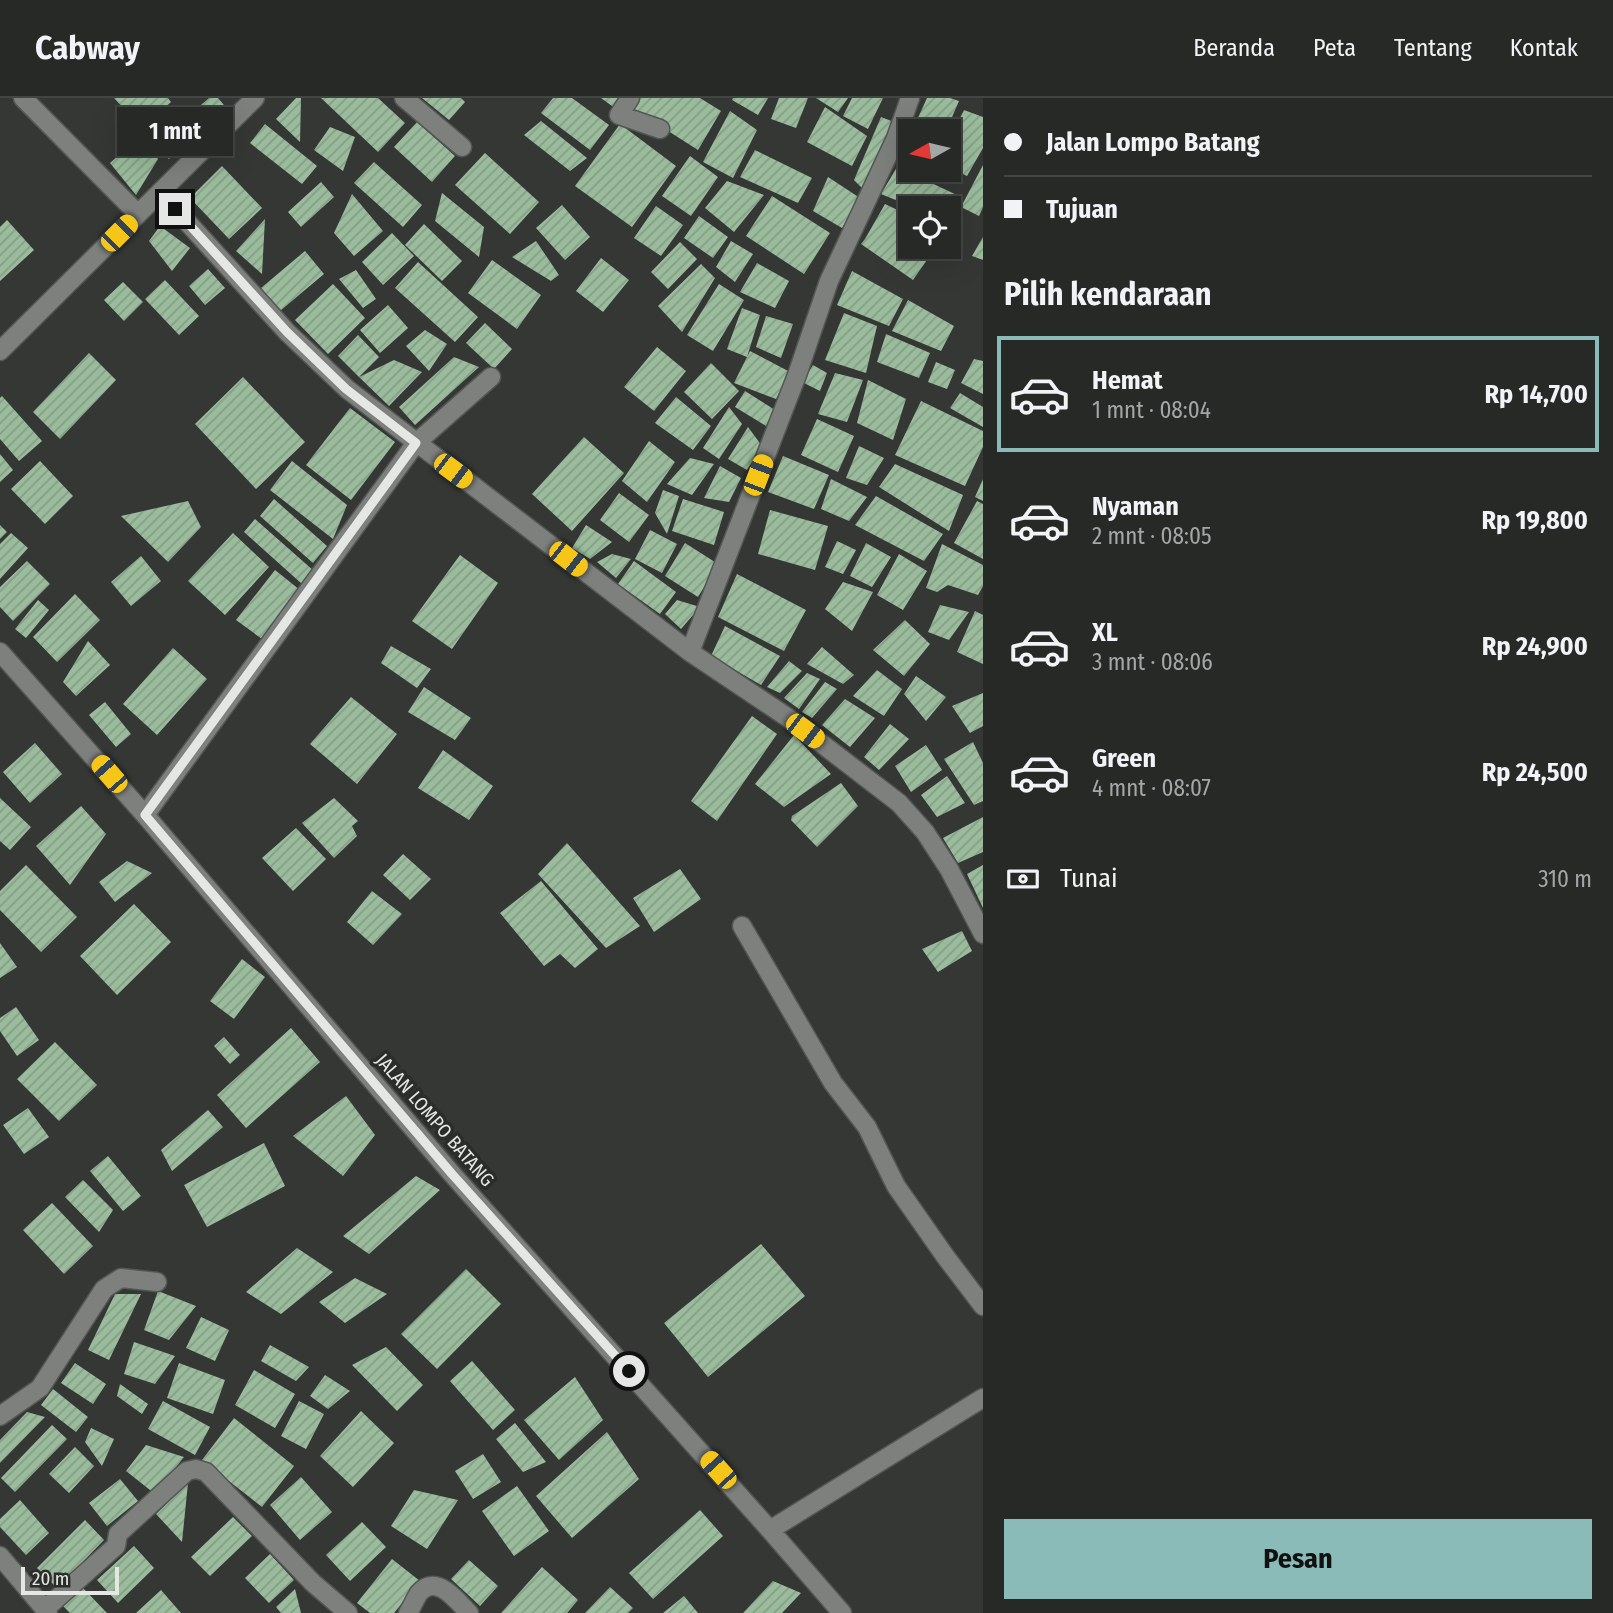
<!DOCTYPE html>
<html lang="id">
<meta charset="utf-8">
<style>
:root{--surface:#272927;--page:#333533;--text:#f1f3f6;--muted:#a4a6a7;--line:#434544;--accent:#8bbbb9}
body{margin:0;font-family:"Fira Sans Condensed",sans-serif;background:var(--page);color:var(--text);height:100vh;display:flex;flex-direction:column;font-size:26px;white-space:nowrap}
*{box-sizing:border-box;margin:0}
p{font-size:23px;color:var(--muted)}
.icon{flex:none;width:38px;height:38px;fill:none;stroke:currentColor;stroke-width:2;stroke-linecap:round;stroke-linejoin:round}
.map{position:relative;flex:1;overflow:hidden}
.sheet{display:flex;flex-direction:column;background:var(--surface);width:630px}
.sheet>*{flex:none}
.guide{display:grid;align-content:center;height:154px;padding:0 21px;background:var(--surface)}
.needle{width:46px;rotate:262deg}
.controls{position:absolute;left:898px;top:21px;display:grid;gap:14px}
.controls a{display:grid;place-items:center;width:63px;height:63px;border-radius:0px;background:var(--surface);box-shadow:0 7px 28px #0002,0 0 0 2px var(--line);font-size:35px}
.scale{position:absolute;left:21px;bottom:18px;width:98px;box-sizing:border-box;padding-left:7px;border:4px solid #e5e7e5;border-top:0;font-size:19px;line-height:24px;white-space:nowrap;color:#e5e7e5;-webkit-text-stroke:5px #2a2d2a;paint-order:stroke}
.end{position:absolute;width:32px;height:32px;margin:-16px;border:9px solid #e5e7e5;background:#111;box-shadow:0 0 0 4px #111}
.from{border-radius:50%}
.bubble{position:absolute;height:49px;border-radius:0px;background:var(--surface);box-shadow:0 7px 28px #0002,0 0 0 2px var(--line);font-size:23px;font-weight:700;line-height:49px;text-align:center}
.car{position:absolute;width:21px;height:42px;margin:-21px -10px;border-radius:9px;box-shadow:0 0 5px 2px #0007;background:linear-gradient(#f5c518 24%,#345 0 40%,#f5c518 0 76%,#345 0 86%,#f5c518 0)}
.guide b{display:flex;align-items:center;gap:24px;height:66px;font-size:26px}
.guide b+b{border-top:2px solid var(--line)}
.guide i{width:18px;height:18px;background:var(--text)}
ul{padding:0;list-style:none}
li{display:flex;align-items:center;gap:21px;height:116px;margin:0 14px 10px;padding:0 7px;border:4px solid transparent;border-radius:0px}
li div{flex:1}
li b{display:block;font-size:26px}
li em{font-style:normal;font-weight:700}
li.active{border-color:var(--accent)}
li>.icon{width:63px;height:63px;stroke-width:1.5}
h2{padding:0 21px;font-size:32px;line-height:84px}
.pay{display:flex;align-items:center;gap:18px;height:77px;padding:0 21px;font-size:26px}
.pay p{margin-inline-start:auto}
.primary-button{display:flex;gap:14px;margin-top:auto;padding:14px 21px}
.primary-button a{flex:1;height:80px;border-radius:0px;background:var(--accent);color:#111;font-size:28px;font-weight:700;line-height:80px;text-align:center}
header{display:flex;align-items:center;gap:42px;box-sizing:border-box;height:98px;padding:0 35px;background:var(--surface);border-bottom:2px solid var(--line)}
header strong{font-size:33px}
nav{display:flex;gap:38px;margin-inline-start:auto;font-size:24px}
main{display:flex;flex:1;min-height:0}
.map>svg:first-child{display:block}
.building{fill:url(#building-hatch)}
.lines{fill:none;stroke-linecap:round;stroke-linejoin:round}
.street-casing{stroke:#545654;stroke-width:21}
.street{stroke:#7d807d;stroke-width:18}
.route{stroke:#e5e7e5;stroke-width:9}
.labels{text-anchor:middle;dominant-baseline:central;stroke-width:7;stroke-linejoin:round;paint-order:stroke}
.street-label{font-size:19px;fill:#e5e7e5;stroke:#2a2d2a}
</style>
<header>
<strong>Cabway</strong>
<nav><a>Beranda</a><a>Peta</a><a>Tentang</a><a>Kontak</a></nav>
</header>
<main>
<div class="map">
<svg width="983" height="1515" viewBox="0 0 983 1515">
<defs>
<pattern id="building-hatch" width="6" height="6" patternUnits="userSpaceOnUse" patternTransform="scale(1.75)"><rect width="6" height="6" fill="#9abc9c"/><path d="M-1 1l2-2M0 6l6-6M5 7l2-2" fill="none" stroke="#859e86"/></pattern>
</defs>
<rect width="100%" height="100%" fill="#343734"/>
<!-- building -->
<path class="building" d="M114 0H168L171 4 142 30Z
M209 0H218L229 13 209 30 194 13Z
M296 0H301L300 44 276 21Z
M321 0H378L405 25 378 54Z
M422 0H461L465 4 449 22Z
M553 0H572L609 27 590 52 541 15Z
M601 0H623L616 11Z
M638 0H700L721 13 698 52 632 10Z
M733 0H768L758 17 732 2Z
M779 0H808L796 30 771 21Z
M816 0H848L838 14Z
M852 0H883L868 31 843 18Z
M927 0H950L959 3 946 33H912Z
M179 9 200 31 169 61 148 40Z
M825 9 867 38 852 68 807 44Z
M964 12 983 19V50L967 78 948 69V44Z
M730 13 757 32 733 80 703 64Z
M881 19 894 24 865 93 854 82Z
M541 23 587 60 570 73 524 37Z
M417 24 455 58 432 84 394 49Z
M265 26 317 68 302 86 250 45Z
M620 26 676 68 632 129 575 88Z
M330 29 355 39 343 73 314 52Z
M910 37V66L899 62Z
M140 39 158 61 136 97 110 65Z
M755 52 812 80 798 105 740 79Z
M485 55 539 104 510 136 455 87Z
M690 58 718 79 691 118 662 98Z
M374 64 422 107 403 129 354 85Z
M983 67V109L979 118 961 109Z
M222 68 262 110 229 141 190 100Z
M897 69 957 97 946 110H915L881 96Z
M828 79 860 100 842 130 813 113Z
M727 83 764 97 734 134 705 110Z
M321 84 334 99 301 129 288 114Z
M442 95 484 129 479 159 435 123Z
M352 96 383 133 354 158 334 135Z
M772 98 830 135 804 176 746 138Z
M885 106 910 118V149H936L913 182 861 146 865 141Z
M562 107 590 139 565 162 536 130Z
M656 108 683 127 661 158 634 140Z
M699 118 728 139 713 160 684 140Z
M265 121 262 176 236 153Z
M7 122 34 152 0 183V129Z
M424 126 462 163 442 183 405 147Z
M160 128 190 150 172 173 149 143Z
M392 135 414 158 383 187 362 164Z
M983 139V162L972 158Z
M536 143 559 177 551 183 512 159Z
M731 143 753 156 735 184 716 169Z
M680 144 697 161 668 191 651 174Z
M305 153 324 176 280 213 261 190Z
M601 160 629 182 603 214 576 193Z
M492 162 541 197 517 231 468 195Z
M418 164 478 219 455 244 395 190Z
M757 165 789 183 775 210 740 194Z
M701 166 715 180 682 234 658 208Z
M208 171 225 190 205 207 189 188Z
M356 172 376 201 363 210 339 181Z
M852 173 903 201 889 228 837 207Z
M165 182 199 218 179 237 145 201Z
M123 184 143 204 124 223 104 202Z
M333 186 365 220 328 256 295 222Z
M719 186 744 202 713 253 687 237Z
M908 202 954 228 941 253 892 233Z
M388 207 408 230 380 255 360 232Z
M742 210 760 217 747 259 727 251Z
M844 215 877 228 866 275 825 262Z
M766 218 793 226 781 260 756 249Z
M485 225 512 251 494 271 466 245Z
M425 232 447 246 429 273 406 248Z
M886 236 930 255 919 280 877 264Z
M358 237 379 259 359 279 394 262 422 274 389 308 359 279 338 258Z
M657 249 686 273 654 313 624 289Z
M750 253 790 274 776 301 734 285Z
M89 255 116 282 60 341 33 314Z
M454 259 479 269 415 327 399 309Z
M974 261 983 263V296L961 285Z
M936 264 955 272 947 291 928 284Z
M711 265 739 293 712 321 684 294Z
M813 267 827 275 820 293 802 284Z
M835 275 863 282 847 324 818 316Z
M243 279 305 344 256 391 195 326Z
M868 282 906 301 893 342 857 325Z
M745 293 775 312 766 328 735 309Z
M960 295 983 309V329L950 310Z
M2 298 42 343 19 363 0 341V300Z
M676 299 711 328 693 352 655 325Z
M921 303 983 333V349L965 388 895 357Z
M729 309 742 326 719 361 703 350Z
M350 310 395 344 351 402 306 367Z
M817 321 854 338 838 374 801 357Z
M748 329 762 348 747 372 728 361Z
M584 339 624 375 572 433 532 396Z
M649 343 675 364 647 404 622 383Z
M859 348 884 360 867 387 846 380Z
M0 356 13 372 0 384Z
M783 358 829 377 814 411 768 394Z
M690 360 714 366 692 397 667 386Z
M40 363 73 398 45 426 11 391Z
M292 363 347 407 333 441 270 392Z
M895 366 963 397 949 433 879 389Z
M720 368 741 380 729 404 704 400Z
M831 381 867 399 849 423 821 411Z
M983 381V403L975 399Z
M663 392 679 398 667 436 655 415Z
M619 395 649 417 629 444 600 422Z
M876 398 943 436 924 463 855 427Z
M274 401 327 448 313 465 260 418Z
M683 401 724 414 714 447 672 433Z
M188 403 201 429 168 464 121 418Z
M977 403 983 406V461L954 445Z
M770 412 828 428 815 472 758 456Z
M255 421 314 473 302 486 244 434Z
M0 427 7 434 0 441Z
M586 427 612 444 590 461 572 450Z
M650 432 677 446 662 475 635 461Z
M11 435 28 450 0 481V446Z
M233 435 269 469 225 517 188 483Z
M837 443 856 452 843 476 825 469Z
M685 445 718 466 698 499 665 478Z
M866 445 891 459 872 489 850 478Z
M942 446 983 467V488L978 497 948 487 937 494 926 490Z
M612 456 631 461 616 480 597 464Z
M899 456 927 473 903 512 877 497Z
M460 457 498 485 452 551 412 523Z
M141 458 161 483 131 508 111 484Z
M27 463 50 486 13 523 0 509V489Z
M634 463 676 494 660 516 618 486Z
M275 472 300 492 262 541 236 522Z
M737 476 806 512 784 553 718 519Z
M843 484 873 494 852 533 825 511Z
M75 496 100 522 57 564 33 539Z
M38 502 49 512 26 540 15 531Z
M677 502 700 509 681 531 665 516Z
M940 507 969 514 949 542 928 534Z
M975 513 983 517V566L957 554Z
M905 522 930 546 904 578 873 552Z
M725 528 780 558 761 587 711 558Z
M88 543 110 567 76 598 63 584Z
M391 548 431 571 417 590 381 565Z
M822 549 854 577 843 586 807 566Z
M173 550 207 581 157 637 123 606Z
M789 563 802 573 780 595 767 589Z
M877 572 902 591 884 618 853 598Z
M807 575 820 581 799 611 784 600Z
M916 578 946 599 926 623 904 596Z
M825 584 837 591 812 620 802 614Z
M424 589 471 620 455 642 408 614Z
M983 595V628L970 635 952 608Z
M351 599 397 636 357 686 310 646Z
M845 601 875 620 850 649 822 627Z
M105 604 131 636 116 649 89 617Z
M752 618 777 636 717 723 691 703Z
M890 626 909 641 879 672 864 659Z
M794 637 831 676 784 709 755 686Z
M973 644 983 665V703L974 707 944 661Z
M35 645 62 676 30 705 3 674Z
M926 647 942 672 911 694 895 668Z
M443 652 493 688 469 722 418 690Z
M947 678 965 705 937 719 921 697Z
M841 685 858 708 817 749 791 722 792 718Z
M0 700 31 729 10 752 0 743Z
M334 700 358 723 352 728 357 738 334 760 302 725Z
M81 708 106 736 70 787 36 748Z
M983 719V754L958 765 943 740Z
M296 730 326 761 293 793 262 760Z
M567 745 640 828 606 850 538 776Z
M403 756 431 781 410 802 383 777Z
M127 763 152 775 115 804 99 784Z
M26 767 77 819 41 854 0 812V793Z
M983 767V810L967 776Z
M680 771 701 801 654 834 633 800Z
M541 783 598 851 575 870 560 856 544 868 500 815Z
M372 793 402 816 373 847 347 824Z
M134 806 171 844 117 897 80 858Z
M962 833 972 853 938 874 922 851Z
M0 845 17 869 0 880Z
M242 861 265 879 234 921 210 903Z
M16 909 39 942 17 958 0 933V920Z
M291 930 320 964 246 1030 217 997Z
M224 939 240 957 230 966 214 948Z
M55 944 97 987 59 1023 17 981Z
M346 998 375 1037 343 1078 293 1038Z
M28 1010 49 1039 24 1056 3 1027Z
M208 1012 223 1029 172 1073 161 1052Z
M264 1045 285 1088 207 1129 184 1087Z
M108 1058 141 1098 123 1113 90 1073Z
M416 1078 440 1092 369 1156 343 1138Z
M83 1082 113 1112 99 1134 65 1099Z
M52 1105 93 1148 64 1176 23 1132Z
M761 1146 805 1198 708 1279 664 1225Z
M297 1150 333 1174 281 1216 246 1194Z
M466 1171 501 1206 437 1271 401 1236Z
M355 1180 387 1196 345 1225 319 1204Z
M158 1193 196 1208 169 1242 144 1232Z
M115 1196H141L109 1262 88 1252Z
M201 1219 229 1232 215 1263 186 1250Z
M134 1244 175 1258 155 1286 124 1276Z
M270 1247 309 1269 296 1283 261 1263Z
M386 1249 423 1287 397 1313 352 1267Z
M472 1263 515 1312 493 1332 450 1283Z
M75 1265 106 1286 93 1306 61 1285Z
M179 1265 225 1282 213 1316 167 1300Z
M254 1272 295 1296 275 1330 235 1307Z
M325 1277 350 1293 328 1311 310 1298Z
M575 1279 603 1322 559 1362 524 1322Z
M120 1286 148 1306 142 1316 117 1298Z
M53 1291 88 1319 76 1334 41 1307Z
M163 1303 210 1329 195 1357 148 1331Z
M299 1303 324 1316 306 1351 281 1338Z
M361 1313 394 1345 353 1389 320 1358Z
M27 1314 45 1319 0 1365V1342Z
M234 1320 294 1368 262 1409 202 1362Z
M515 1325 546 1364 523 1374 496 1341Z
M52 1327 67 1341 15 1394 1 1380Z
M91 1330 114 1341 102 1368 85 1344Z
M607 1334 639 1381 572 1440 536 1398Z
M146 1347 184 1359 155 1396 126 1373Z
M75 1349 94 1368 69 1395 49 1376Z
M483 1356 501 1384 473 1401 455 1373Z
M301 1379 332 1414 300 1442 270 1407Z
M120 1381 138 1403 107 1428 89 1405Z
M188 1385 182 1444 156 1416Z
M517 1388 549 1433 514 1458 482 1413Z
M414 1392 458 1402 427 1451 391 1428Z
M20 1402 49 1435 26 1457 0 1429V1421Z
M700 1412 723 1438 653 1501 629 1475Z
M233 1419 252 1438 210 1478 191 1459Z
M85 1422 104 1442 57 1490 37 1470Z
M362 1424 386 1449 350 1483 326 1457Z
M134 1448 154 1470 118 1505 97 1482Z
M270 1456 294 1482 269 1505 245 1480Z
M392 1461 420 1483 394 1515H370L357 1505Z
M469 1462 498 1488 480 1508 451 1481Z
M542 1469 578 1502 567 1515H501Z
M773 1483 801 1495 782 1515H743Z
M82 1489 107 1515H70L63 1508Z
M610 1489 633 1510 628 1515H585Z
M295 1491 301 1515H281L276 1509Z
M161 1492 181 1515H136Z
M684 1498 698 1515H663Z"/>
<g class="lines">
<!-- street casing -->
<g class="street-casing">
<path id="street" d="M23 0 138 116
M404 0 462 49
M630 0 619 17 660 31
M160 94 287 234 347 291 690 554 787 619 899 705 925 734 949 771 983 836
M0 253 255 0
M0 554 145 717 452 1076 770 1432 842 1515
M690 554 797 277 829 183 896 40 910 0
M145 717 416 345 491 279
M742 828 833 985 867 1029 896 1088 945 1158 983 1208
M0 1318 40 1290 104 1191 121 1180 157 1184
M770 1432 983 1300
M0 1458 48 1515
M45 1511 116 1448 118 1436 187 1373 196 1371 206 1374 313 1485 348 1515
M408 1515C412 1509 415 1501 419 1495 437 1475 457 1503 469 1515"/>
</g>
<!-- street -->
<use href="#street" class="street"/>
</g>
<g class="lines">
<!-- route -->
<path class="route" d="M175 111 287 234 346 291 416 345 145 717 452 1076 629 1273"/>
</g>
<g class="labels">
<!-- street labels -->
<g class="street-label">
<text transform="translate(435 1022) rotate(49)">JALAN LOMPO BATANG</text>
</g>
</g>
</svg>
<div class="controls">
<a><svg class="needle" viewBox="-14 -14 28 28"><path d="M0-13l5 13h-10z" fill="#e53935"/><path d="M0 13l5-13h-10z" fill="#a4a6a7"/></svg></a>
<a><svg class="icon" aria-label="locate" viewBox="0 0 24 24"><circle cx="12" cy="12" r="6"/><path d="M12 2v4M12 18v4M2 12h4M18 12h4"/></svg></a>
</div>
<div class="scale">20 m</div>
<i class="end from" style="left:629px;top:1273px"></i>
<i class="end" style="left:175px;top:111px"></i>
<div class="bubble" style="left:117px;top:9px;width:116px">1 mnt</div>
<i class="car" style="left:119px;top:135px;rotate:45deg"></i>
<i class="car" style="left:453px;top:373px;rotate:127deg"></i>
<i class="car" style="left:758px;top:377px;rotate:21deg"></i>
<i class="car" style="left:568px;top:461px;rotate:128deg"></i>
<i class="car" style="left:805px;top:633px;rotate:127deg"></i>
<i class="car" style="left:109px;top:676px;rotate:319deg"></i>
<i class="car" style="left:718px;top:1372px;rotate:318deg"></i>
</div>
<section class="sheet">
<div class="guide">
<b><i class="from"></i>Jalan Lompo Batang</b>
<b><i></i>Tujuan</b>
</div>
<h2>Pilih kendaraan</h2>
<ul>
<li class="active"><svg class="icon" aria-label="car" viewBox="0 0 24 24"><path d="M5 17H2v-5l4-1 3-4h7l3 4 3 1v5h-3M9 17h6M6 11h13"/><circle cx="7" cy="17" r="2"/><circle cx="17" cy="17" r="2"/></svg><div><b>Hemat</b><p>1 mnt · 08:04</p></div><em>Rp 14,700</em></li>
<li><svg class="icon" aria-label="car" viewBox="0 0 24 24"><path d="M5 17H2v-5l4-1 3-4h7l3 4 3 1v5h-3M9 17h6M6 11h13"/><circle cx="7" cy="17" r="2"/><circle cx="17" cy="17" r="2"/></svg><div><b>Nyaman</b><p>2 mnt · 08:05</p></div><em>Rp 19,800</em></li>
<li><svg class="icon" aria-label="car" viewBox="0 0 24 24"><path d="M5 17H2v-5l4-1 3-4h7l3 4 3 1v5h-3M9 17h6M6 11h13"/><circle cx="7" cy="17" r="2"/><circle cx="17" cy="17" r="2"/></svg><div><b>XL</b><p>3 mnt · 08:06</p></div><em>Rp 24,900</em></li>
<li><svg class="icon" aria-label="car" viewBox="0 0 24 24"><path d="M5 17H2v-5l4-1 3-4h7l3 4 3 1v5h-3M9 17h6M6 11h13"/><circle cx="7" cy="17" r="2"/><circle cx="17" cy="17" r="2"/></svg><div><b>Green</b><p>4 mnt · 08:07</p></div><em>Rp 24,500</em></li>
</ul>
<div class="pay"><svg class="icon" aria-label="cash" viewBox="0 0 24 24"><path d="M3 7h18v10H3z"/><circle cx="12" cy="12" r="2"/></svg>Tunai<p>310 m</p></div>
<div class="primary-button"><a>Pesan</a></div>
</section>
</main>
